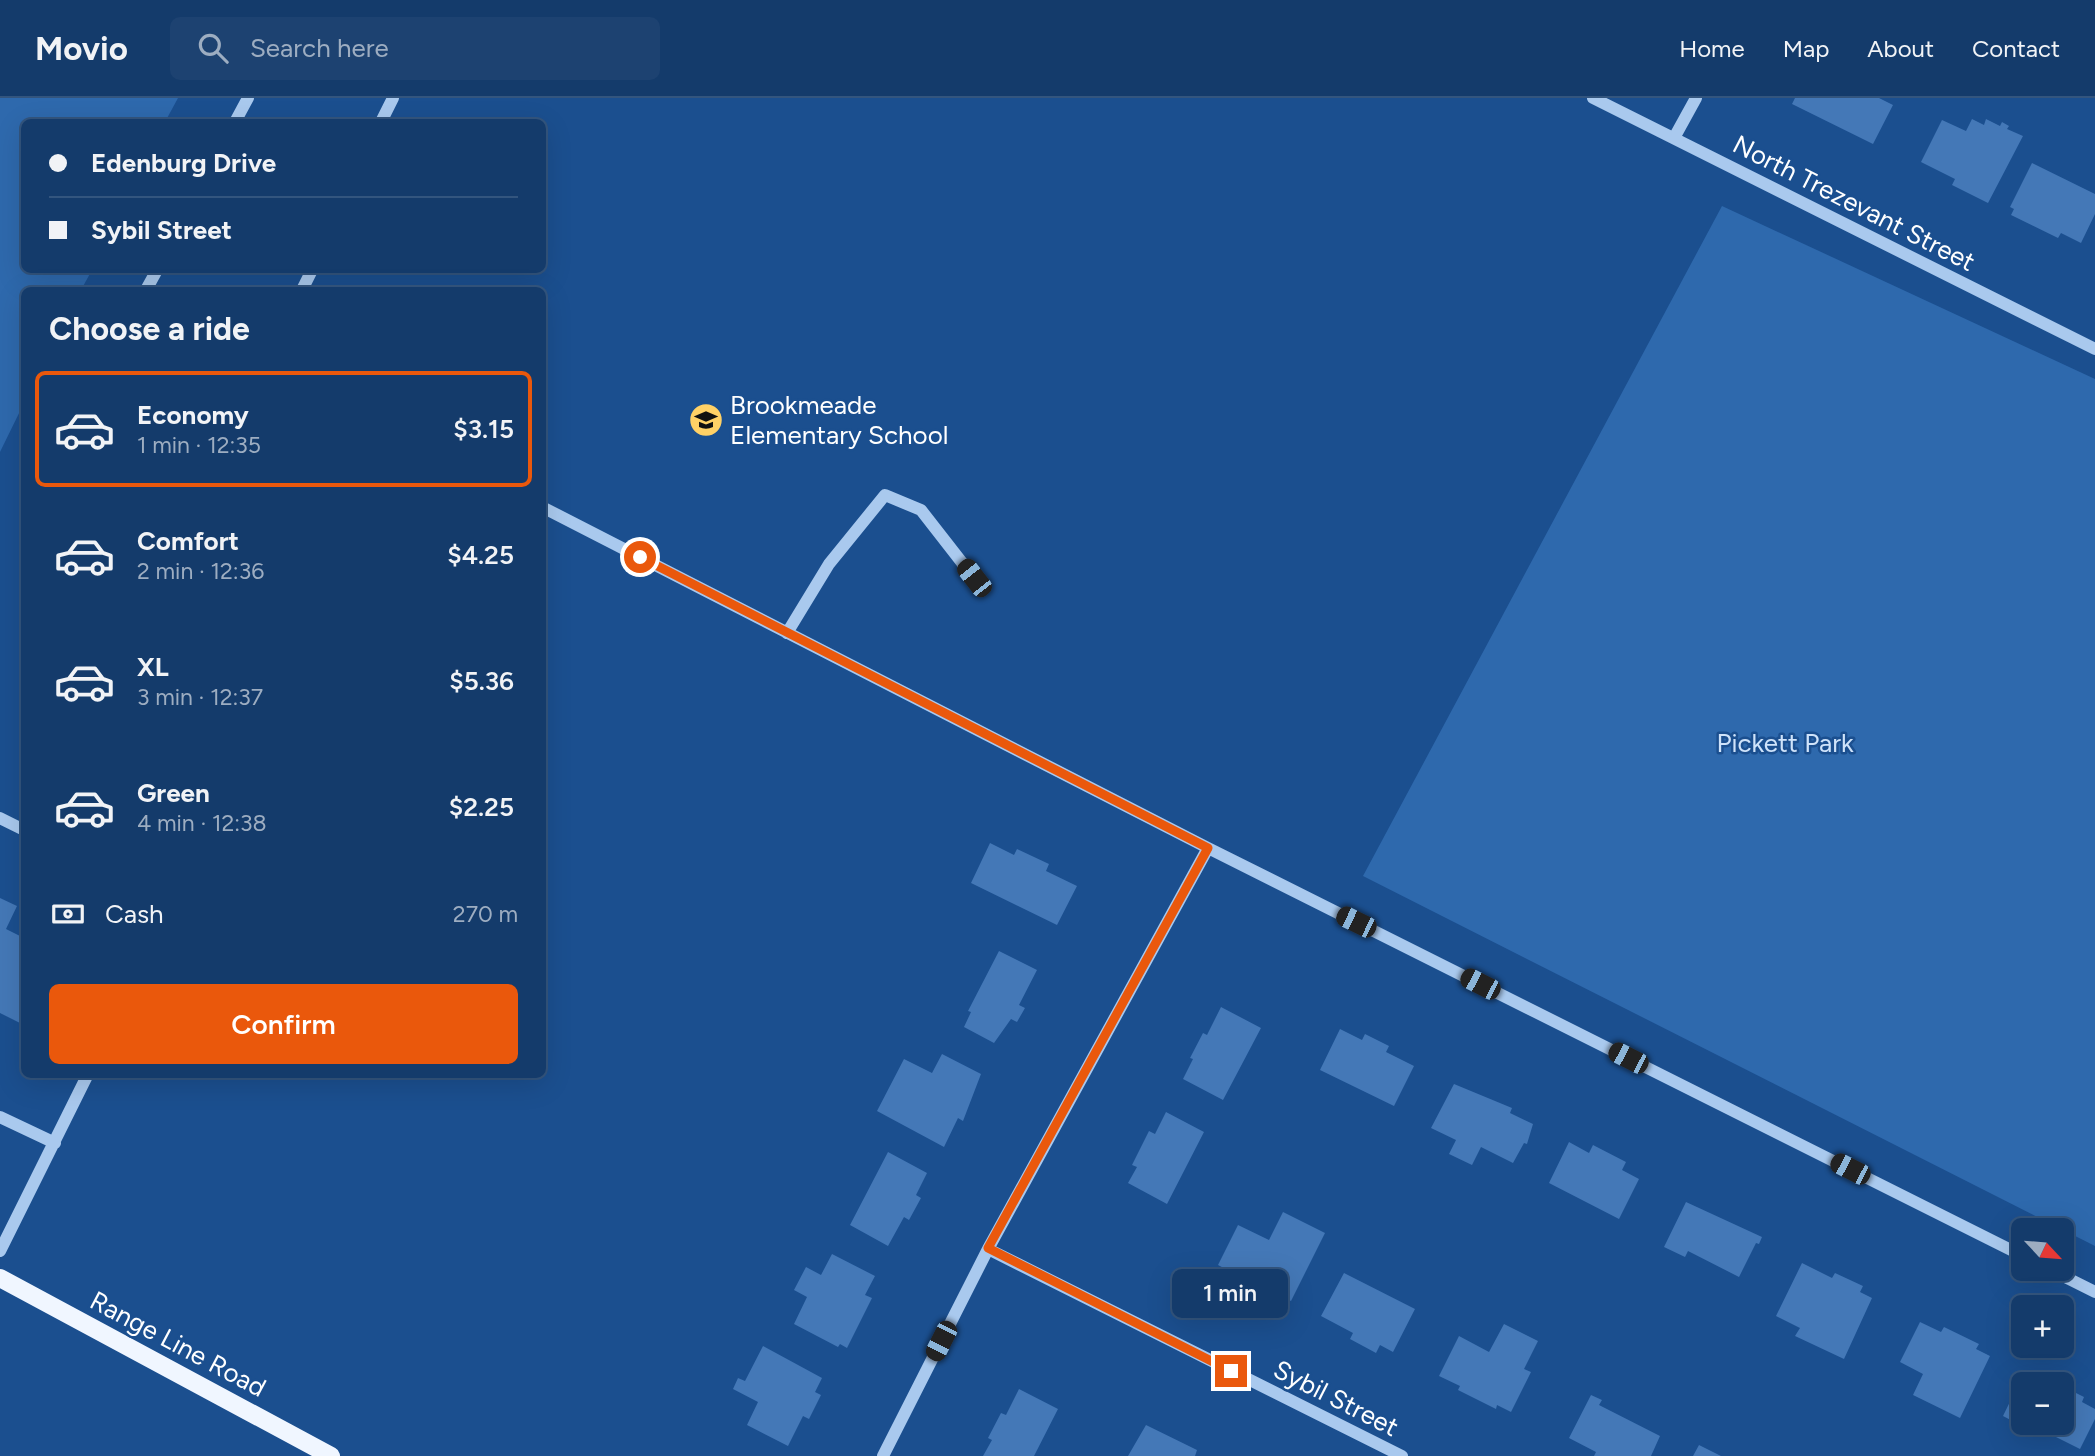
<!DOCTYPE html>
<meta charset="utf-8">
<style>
:root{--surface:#143b6b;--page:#1d4271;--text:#f1f3f6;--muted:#9dadc1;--line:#33557e;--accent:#ea580c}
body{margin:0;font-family:Figtree,sans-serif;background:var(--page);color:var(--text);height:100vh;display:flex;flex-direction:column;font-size:26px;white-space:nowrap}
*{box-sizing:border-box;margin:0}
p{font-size:23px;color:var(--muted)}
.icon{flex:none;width:38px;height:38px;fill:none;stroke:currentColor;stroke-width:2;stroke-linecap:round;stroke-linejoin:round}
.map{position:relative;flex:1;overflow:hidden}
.side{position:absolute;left:21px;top:189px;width:525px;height:791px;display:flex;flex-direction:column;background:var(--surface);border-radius:10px;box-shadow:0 7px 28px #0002,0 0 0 2px var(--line)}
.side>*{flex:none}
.banner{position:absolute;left:21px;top:21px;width:525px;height:154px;border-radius:10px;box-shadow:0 7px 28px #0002,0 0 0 2px var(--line);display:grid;align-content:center;height:154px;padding:0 28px;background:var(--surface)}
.needle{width:46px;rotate:116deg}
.fabs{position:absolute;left:2011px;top:1120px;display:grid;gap:14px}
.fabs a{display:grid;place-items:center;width:63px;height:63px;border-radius:10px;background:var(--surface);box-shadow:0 7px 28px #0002,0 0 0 2px var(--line);font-size:35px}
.end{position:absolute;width:32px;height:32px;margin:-16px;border:9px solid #ea580c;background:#fff;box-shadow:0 0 0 4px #fff}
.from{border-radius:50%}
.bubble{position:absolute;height:49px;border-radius:10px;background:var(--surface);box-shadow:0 7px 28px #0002,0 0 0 2px var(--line);font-size:23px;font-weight:600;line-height:49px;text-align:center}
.car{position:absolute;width:21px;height:42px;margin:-21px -10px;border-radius:9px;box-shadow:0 0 5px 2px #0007;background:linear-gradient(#222 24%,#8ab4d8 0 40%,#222 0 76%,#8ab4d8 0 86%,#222 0)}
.banner b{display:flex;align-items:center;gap:24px;height:66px;font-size:26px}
.banner b+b{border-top:2px solid var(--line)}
.banner i{width:18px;height:18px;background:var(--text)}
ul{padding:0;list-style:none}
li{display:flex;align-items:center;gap:21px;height:116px;margin:0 14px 10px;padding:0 14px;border:4px solid transparent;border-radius:10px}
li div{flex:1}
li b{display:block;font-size:26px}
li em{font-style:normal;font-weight:600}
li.selected{border-color:var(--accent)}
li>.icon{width:63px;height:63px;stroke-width:1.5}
h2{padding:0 28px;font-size:32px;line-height:84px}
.pay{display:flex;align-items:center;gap:18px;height:77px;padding:0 28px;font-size:26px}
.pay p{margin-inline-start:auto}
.primary-button{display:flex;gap:14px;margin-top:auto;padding:14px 28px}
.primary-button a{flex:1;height:80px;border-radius:10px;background:var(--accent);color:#fff;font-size:28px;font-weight:600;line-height:80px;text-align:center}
header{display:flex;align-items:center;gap:42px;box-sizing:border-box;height:98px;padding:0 35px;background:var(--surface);border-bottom:2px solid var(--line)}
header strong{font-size:33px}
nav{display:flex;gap:38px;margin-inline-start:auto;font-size:24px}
.search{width:490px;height:63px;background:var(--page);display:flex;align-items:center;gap:18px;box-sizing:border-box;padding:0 24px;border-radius:10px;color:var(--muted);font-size:26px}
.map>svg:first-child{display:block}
.green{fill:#2e69ad}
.building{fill:#4478b7}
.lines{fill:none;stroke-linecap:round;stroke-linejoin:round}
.minor{stroke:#a9c9ee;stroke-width:12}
.major{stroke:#f0f6ff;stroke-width:18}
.route{stroke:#ea580c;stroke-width:9}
.labels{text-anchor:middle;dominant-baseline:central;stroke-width:5;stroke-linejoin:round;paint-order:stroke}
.street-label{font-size:26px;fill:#fff;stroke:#1b4f8f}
.poi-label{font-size:26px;fill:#fff;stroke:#1b4f8f;text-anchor:start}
.park-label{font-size:26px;fill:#cfe3fa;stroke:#1b4f8f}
</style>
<header>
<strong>Movio</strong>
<div class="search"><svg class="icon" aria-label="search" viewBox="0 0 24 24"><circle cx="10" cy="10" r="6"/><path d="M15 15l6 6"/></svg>Search here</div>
<nav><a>Home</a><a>Map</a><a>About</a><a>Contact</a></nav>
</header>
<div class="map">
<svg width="2095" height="1358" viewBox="0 0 2095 1358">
<rect width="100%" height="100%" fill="#1b4f8f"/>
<!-- green -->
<path class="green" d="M0 0H178L165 24H24V172H92L81 192H24V305L0 354Z
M1722 108 2095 281V1148L1363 778Z"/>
<!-- building -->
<path class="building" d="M1795 0H1879L1893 7 1873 46 1792 6Z
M1972 21 1984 27 1986 21 2000 28 2002 24 2009 28 2007 31 2023 38 1988 105 1952 87 1955 81 1921 64 1942 22 1966 33Z
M2032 65 2095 96V116L2081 145 2061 135 2058 140 2011 117 2014 111 2010 109Z
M990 745 1014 757 1017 751 1049 766 1046 773 1077 788 1057 827 971 785Z
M0 800 17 808 6 831 24 840V927L0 915Z
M999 853 1037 872 1019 907 1025 910 1017 924 1011 921 994 945 964 929 971 914 968 913Z
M1221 909 1261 930 1223 1002 1183 981 1193 961 1190 960 1203 935 1207 937Z
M1340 931 1362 942 1365 936 1389 948 1386 954 1414 968 1394 1008 1320 972Z
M942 956 981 976 963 1023 958 1020 944 1049 877 1013 904 961 932 975Z
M1454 986 1512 1010 1510 1015 1533 1026 1527 1046 1524 1045 1513 1065 1481 1049 1472 1067 1449 1056 1456 1042 1431 1030Z
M1166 1014 1204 1034 1167 1106 1128 1085 1137 1069 1132 1067 1149 1033 1155 1036Z
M1569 1044 1589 1055 1593 1047 1626 1064 1622 1072 1639 1081 1619 1121 1549 1085Z
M888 1054 927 1075 916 1097 921 1100 909 1122 904 1119 888 1148 850 1127Z
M1686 1104 1762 1139 1759 1146 1756 1145 1739 1179 1688 1153 1685 1159 1664 1149Z
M1283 1114 1325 1135 1291 1203 1262 1189 1257 1199 1232 1186 1237 1177 1218 1167 1238 1127 1269 1142Z
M832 1156 875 1178 865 1197 872 1200 847 1250 840 1246 838 1249 794 1226 807 1199 794 1192 806 1169 821 1177Z
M1802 1165 1832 1180 1835 1175 1863 1188 1860 1194 1872 1200 1844 1261 1795 1238 1800 1230 1776 1218Z
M1344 1175 1415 1211 1393 1254 1380 1247 1376 1255 1350 1241 1353 1235 1321 1218Z
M1920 1224 1941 1234 1944 1229 1979 1246 1976 1251 1990 1258 1960 1320 1913 1297 1923 1276 1900 1264Z
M1504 1226 1538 1243 1524 1271 1531 1274 1511 1314 1497 1307 1496 1311 1458 1292 1460 1288 1439 1278 1459 1238 1489 1254Z
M763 1248 822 1280 815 1294 821 1297 809 1321 803 1318 788 1348 747 1327 758 1304 733 1291 738 1280 745 1283Z
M2024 1275 2046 1286H2023L2024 1329 2003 1318Z
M2062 1288 2084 1299 2082 1304 2095 1311V1321L2080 1351 2028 1325H2062Z
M1019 1291 1058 1311 1034 1358H983L992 1342 988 1340 1001 1315 1006 1317Z
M1591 1297 1602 1302 1599 1307 1660 1338 1651 1358H1594L1596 1354 1569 1340Z
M1146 1327 1197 1352 1195 1358H1128Z
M1699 1347 1721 1358H1693Z"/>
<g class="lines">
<!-- minor -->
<path class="minor" d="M1593 0 2095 251
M235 24 248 0
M381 24 393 0
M1674 40 1696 0
M146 192 157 172
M302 192 312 172
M542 409 1208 750 2023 1158
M787 535 829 466 885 397 921 412 974 480
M0 720 24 732
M0 1019 55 1045
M988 1151 1402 1358
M0 1153 88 976
M2049 1171 2095 1194
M883 1358 988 1151 1208 750"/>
<!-- major -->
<path class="major" d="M0 1180 331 1358"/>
</g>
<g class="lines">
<!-- route -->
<path class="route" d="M640 459 1208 750 988 1150 1231 1273"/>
</g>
<!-- icons -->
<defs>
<g id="school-disc" transform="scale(1.75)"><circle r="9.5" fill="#ffd166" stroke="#1b4f8f"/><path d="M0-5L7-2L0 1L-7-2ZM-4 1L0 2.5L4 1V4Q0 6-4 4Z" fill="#111"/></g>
</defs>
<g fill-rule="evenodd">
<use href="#school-disc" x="706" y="322"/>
</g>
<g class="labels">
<!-- street labels -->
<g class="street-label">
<text transform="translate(1854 105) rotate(27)">North Trezevant Street</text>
<text transform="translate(178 1246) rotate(28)">Range Line Road</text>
<text transform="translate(1336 1300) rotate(27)">Sybil Street</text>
</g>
<!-- poi labels -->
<g class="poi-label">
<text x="730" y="307">Brookmeade<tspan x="730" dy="30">Elementary School</tspan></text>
</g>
<!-- park labels -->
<g class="park-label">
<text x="1785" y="645">Pickett Park</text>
</g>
</g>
</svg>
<div class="fabs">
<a><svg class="needle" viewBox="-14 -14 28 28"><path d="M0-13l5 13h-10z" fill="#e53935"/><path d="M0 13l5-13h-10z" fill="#9dadc1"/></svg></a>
<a>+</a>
<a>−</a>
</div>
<i class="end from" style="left:640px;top:459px"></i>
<i class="end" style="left:1231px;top:1273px"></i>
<div class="bubble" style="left:1172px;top:1171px;width:116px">1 min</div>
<i class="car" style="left:974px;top:480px;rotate:322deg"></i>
<i class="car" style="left:1356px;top:824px;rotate:296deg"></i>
<i class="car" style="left:1480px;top:886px;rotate:297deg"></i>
<i class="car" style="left:1628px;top:960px;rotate:297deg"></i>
<i class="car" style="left:1850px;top:1071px;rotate:297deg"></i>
<i class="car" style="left:941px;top:1243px;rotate:207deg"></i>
<div class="banner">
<b><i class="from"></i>Edenburg Drive</b>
<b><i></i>Sybil Street</b>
</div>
<section class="side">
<h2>Choose a ride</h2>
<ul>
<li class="selected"><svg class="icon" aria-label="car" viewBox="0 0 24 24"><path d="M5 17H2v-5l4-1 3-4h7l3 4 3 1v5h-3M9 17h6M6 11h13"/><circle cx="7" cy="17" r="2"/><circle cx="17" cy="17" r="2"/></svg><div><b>Economy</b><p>1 min · 12:35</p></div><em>$3.15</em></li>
<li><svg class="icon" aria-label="car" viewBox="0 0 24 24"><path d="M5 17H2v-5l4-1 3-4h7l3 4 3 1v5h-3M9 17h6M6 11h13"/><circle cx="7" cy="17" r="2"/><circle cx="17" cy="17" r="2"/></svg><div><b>Comfort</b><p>2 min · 12:36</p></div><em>$4.25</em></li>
<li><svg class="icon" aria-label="car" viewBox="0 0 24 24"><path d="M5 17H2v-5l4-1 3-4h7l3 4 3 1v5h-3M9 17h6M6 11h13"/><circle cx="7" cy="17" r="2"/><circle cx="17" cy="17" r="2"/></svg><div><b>XL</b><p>3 min · 12:37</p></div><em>$5.36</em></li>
<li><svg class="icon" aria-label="car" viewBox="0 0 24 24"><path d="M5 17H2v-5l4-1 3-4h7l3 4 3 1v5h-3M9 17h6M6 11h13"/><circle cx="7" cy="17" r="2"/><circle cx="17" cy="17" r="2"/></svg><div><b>Green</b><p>4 min · 12:38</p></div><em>$2.25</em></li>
</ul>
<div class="pay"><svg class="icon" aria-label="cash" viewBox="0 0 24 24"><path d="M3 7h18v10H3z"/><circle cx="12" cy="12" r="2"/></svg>Cash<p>270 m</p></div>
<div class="primary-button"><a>Confirm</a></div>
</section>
</div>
